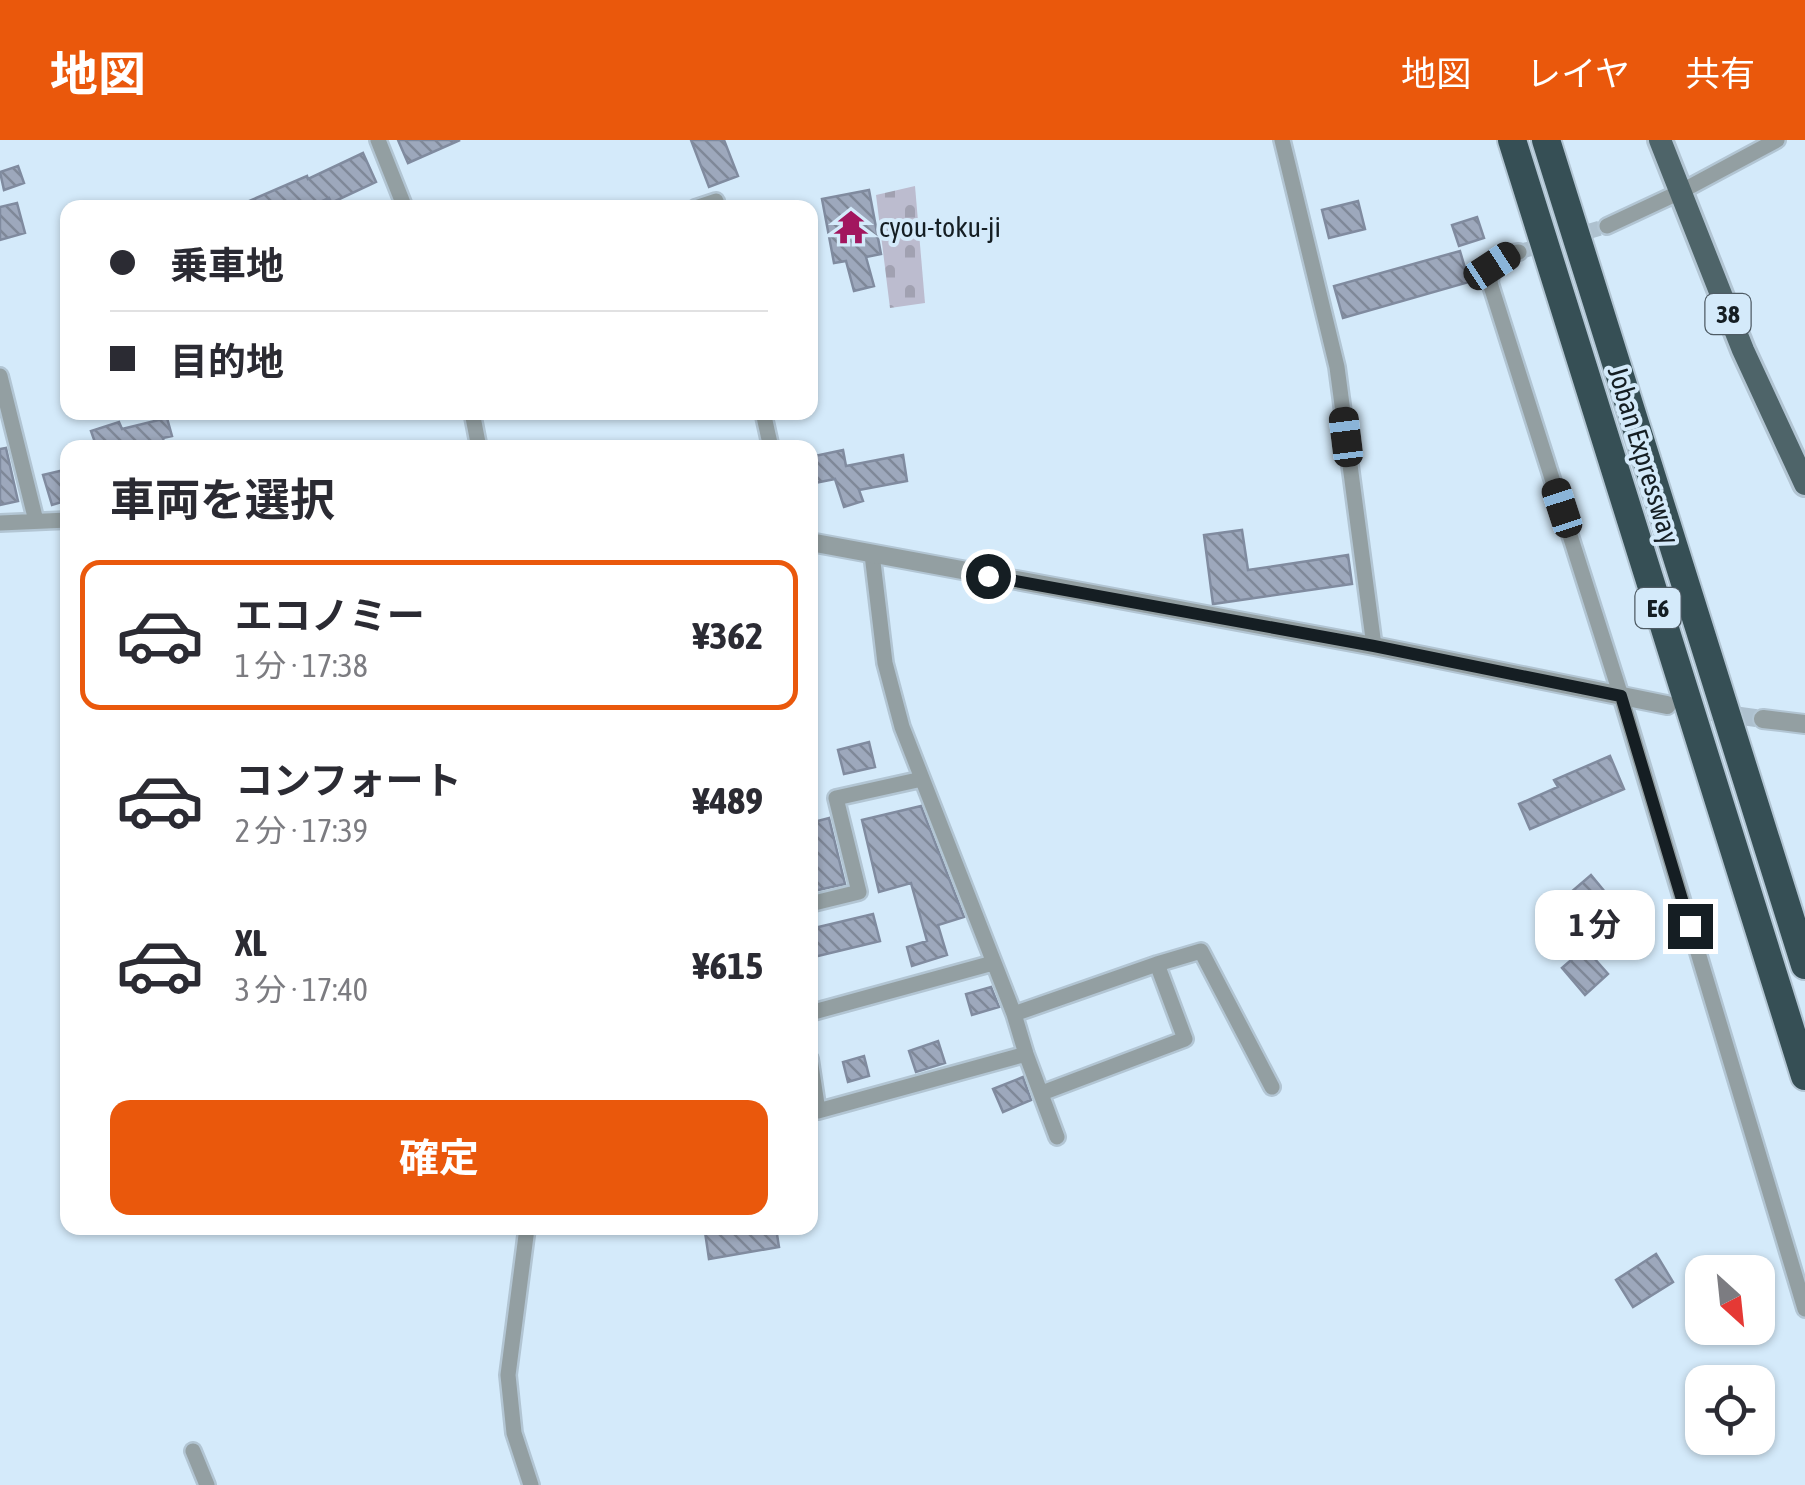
<!DOCTYPE html>
<html lang="ja">
<meta charset="utf-8">
<style>
:root{--surface:#fff;--page:#f7f7f7;--text:#2b2b33;--muted:#7c7c81;--line:#e1e1e2;--accent:#ea580c}
body{margin:0;font-family:"Asap Condensed","Noto Sans JP",sans-serif;background:var(--page);color:var(--text);height:100vh;display:flex;flex-direction:column;font-size:38px;white-space:nowrap}
*{box-sizing:border-box;margin:0}
p{font-size:32px;color:var(--muted)}
.icon{flex:none;width:55px;height:55px;fill:none;stroke:currentColor;stroke-width:2;stroke-linecap:round;stroke-linejoin:round}
.map{position:relative;flex:1;overflow:hidden}
.drawer{position:absolute;left:60px;top:300px;width:758px;height:795px;display:flex;flex-direction:column;background:var(--surface);border-radius:20px;box-shadow:0 2px 8px #0004}
.drawer>*{flex:none}
.banner{position:absolute;left:60px;top:60px;width:758px;height:220px;border-radius:20px;box-shadow:0 2px 8px #0004;display:grid;align-content:center;height:220px;padding:0 50px;background:var(--surface)}
.needle{width:65px;rotate:153deg}
.buttons{position:absolute;left:1685px;top:1115px;display:grid;gap:20px}
.buttons a{display:grid;place-items:center;width:90px;height:90px;border-radius:20px;background:var(--surface);box-shadow:0 2px 8px #0004;font-size:50px}
.end{position:absolute;width:45px;height:45px;margin:-22px;border:12px solid #151e23;background:#fff;box-shadow:0 0 0 5px #fff}
.from{border-radius:50%}
.bubble{position:absolute;height:70px;border-radius:20px;background:var(--surface);box-shadow:0 2px 8px #0004;font-size:32px;font-weight:700;line-height:70px;text-align:center}
.car{position:absolute;width:30px;height:60px;margin:-30px -15px;border-radius:12px;box-shadow:0 0 8px 2px #0007;background:linear-gradient(#222 24%,#8ab4d8 0 40%,#222 0 76%,#8ab4d8 0 86%,#222 0)}
.banner b{display:flex;align-items:center;gap:35px;height:95px;font-size:38px}
.banner b+b{border-top:2px solid var(--line)}
.banner i{width:25px;height:25px;background:var(--text)}
ul{padding:0;list-style:none}
li{display:flex;align-items:center;gap:30px;height:150px;margin:0 20px 15px;padding:0 30px;border:5px solid transparent;border-radius:20px}
li div{flex:1}
li b{display:block;font-size:38px}
li em{font-style:normal;font-weight:700}
li.on{border-color:var(--accent)}
li>.icon{width:90px;height:90px;stroke-width:1.5}
h2{padding:0 50px;font-size:45px;line-height:120px}
.cta{display:flex;gap:20px;margin-top:auto;padding:20px 50px}
.cta a{flex:1;height:115px;border-radius:20px;background:var(--accent);color:#fff;font-size:40px;font-weight:700;line-height:115px;text-align:center}
header{display:flex;align-items:center;gap:60px;box-sizing:border-box;height:140px;padding:0 50px;background:var(--accent);color:#fff}
header strong{font-size:48px}
nav{display:flex;gap:55px;margin-inline-start:auto;font-size:35px}
.map>svg:first-child{display:block}
.cemetery{fill:url(#cemetery-stones)}
.building{fill:url(#building-back-hatch);stroke:#808b9f;stroke-width:2.5}
.lines{fill:none;stroke-linecap:round;stroke-linejoin:round}
.minor-tunnel{stroke:#aec1cf;stroke-width:15;stroke-dasharray:15 8;stroke-linecap:butt}
.tertiary-tunnel{stroke:#aec1cf;stroke-width:18;stroke-dasharray:18 9;stroke-linecap:butt}
.minor-casing{stroke:#b2c5d3;stroke-width:20}
.tertiary-casing{stroke:#b2c5d3;stroke-width:22}
.primary-casing{stroke:#b2c5d3;stroke-width:28}
.motorway-casing{stroke:#b2c5d3;stroke-width:32}
.minor{stroke:#939fa2;stroke-width:15}
.tertiary{stroke:#939fa2;stroke-width:18}
.primary{stroke:#4e6469;stroke-width:22}
.motorway{stroke:#364f55;stroke-width:28}
.route{stroke:#151e23;stroke-width:12}
.labels{text-anchor:middle;dominant-baseline:central;stroke-width:8;stroke-linejoin:round;paint-order:stroke}
.shield{fill:#d4eafa;stroke:#4e5b64;stroke-width:2.5}
.shield-label{font-size:25px;font-weight:bold;fill:#151e23}
.poi-label{font-size:28px;fill:#151e23;stroke:#d4eafa;text-anchor:start}
.street-label{font-size:28px;fill:#151e23;stroke:#d4eafa}
</style>
<header>
<strong>地図</strong>
<nav><a>地図</a><a>レイヤ</a><a>共有</a></nav>
</header>
<div class="map">
<svg width="1805" height="1345" viewBox="0 0 1805 1345">
<defs>
<pattern id="cemetery-stones" width="16" height="16" patternUnits="userSpaceOnUse" patternTransform="scale(2.5)"><rect width="16" height="16" fill="#bcbccf"/><path d="M2 7V4a2 2 0 0 1 4 0v3zM10 15v-3a2 2 0 0 1 4 0v3z" fill="#a1a1b1"/></pattern>
<pattern id="building-back-hatch" width="6" height="6" patternUnits="userSpaceOnUse" patternTransform="scale(2.5)"><rect width="6" height="6" fill="#9da8bc"/><path d="M-1 5l2 2M0 0l6 6M5-1l2 2" fill="none" stroke="#7f8898"/></pattern>
</defs>
<rect width="100%" height="100%" fill="#d4eafa"/>
<!-- cemetery -->
<path class="cemetery" d="M915 46 925 163 890 168 876 55Z"/>
<!-- building -->
<path class="building" d="M398 0H460L408 23Z
M691 0H724L738 36 709 47Z
M363 13 376 42 331 63 329 58 307 68H233L307 36 308 39Z
M18 26 24 43 4 50 0 32Z
M869 50 881 114 866 117 874 146 854 151 846 121 834 123 822 59Z
M1358 61 1365 89 1329 98 1322 70Z
M17 63 25 93 0 100V67Z
M1477 77 1484 98 1459 106 1452 85Z
M1460 111 1469 142 1343 178 1334 146Z
M167 278 172 296 163 298 165 308H97L91 291 119 282 122 289Z
M6 308 18 361 0 365V309Z
M843 310 846 326 903 315 907 341 859 350 863 361 844 367 835 339 810 344V317Z
M68 329V360L52 365 43 335Z
M1242 390 1248 430 1348 415 1352 444 1213 464 1204 395Z
M869 602 875 627 844 634 838 610Z
M1610 616 1624 649 1530 689 1519 664 1558 647 1554 640Z
M921 666 964 777 938 785 947 815 912 826 907 807 927 801 911 743 879 752 862 680Z
M829 678 845 744 814 751 810 735V683Z
M1591 735 1615 764 1579 794 1555 766Z
M873 774 880 801 810 818V789Z
M1585 808 1608 834 1585 855 1562 828Z
M991 847 999 867 972 875 966 854Z
M938 901 945 923 916 932 909 911Z
M864 916 869 936 848 942 843 922Z
M1023 937 1031 960 1003 972 993 949Z
M729 1088H776L779 1107 709 1119 705 1092Z
M1656 1114 1673 1142 1633 1167 1616 1140Z"/>
<g class="lines">
<!-- minor-tunnel -->
<path class="minor-tunnel" d="M1519 112 1607 86"/>
<!-- tertiary-tunnel -->
<path class="tertiary-tunnel" d="M1685 568 1763 579"/>
<!-- minor casing -->
<g class="minor-casing">
<path id="minor" d="M378 0 405 68
M1282 0 1337 227 1374 506
M695 68 716 61 718 68
M1607 86 1680 52 1777 0
M1519 112 1512 113 1492 126 1490 143 1621 556 1805 1169
M0 236 36 381
M472 272 479 308
M763 272 771 308
M0 383 68 380
M872 414 885 523 902 587 1014 874 1026 914 1057 997
M810 764 859 752 836 658 922 639
M1157 824 1201 811 1272 947
M810 873 993 823
M1014 874 1157 824 1185 899 1042 953
M810 919 818 971
M810 971H818L1026 914
M527 1088 508 1235 514 1293 531 1345
M193 1311 207 1345"/>
</g>
<!-- tertiary casing -->
<g class="tertiary-casing">
<path id="tertiary" d="M810 402 1374 506 1667 565
M1763 579 1805 584"/>
</g>
<!-- primary casing -->
<g class="primary-casing">
<path id="primary" d="M1660 0 1743 210 1805 344"/>
</g>
<!-- motorway casing -->
<g class="motorway-casing">
<path id="motorway" d="M1512 0 1805 936
M1546 0 1805 825"/>
</g>
<!-- minor -->
<use href="#minor" class="minor"/>
<!-- tertiary -->
<use href="#tertiary" class="tertiary"/>
<!-- primary -->
<use href="#primary" class="primary"/>
<!-- motorway -->
<use href="#motorway" class="motorway"/>
</g>
<g class="lines">
<!-- route -->
<path class="route" d="M988 436 1374 506 1621 556 1690 786"/>
</g>
<!-- icons -->
<defs>
<g id="temple-bare" transform="scale(2.7)"><path d="M0-6L5-2H3V0L6.5 2.5H4V6H1.5V3h-3V6H-4V2.5H-6.5L-3 0V-2H-5Z" fill="#a2165e" stroke="#d4eafa" stroke-width="2.5" paint-order="stroke"/></g>
</defs>
<g fill-rule="evenodd">
<use href="#temple-bare" x="851" y="87"/>
</g>
<g class="labels">
<!-- shield labels -->
<g class="shield">
<rect x="1705.5" y="154" width="45" height="40" rx="8"/>
<rect x="1635.5" y="448" width="45" height="40" rx="8"/>
</g>
<g class="shield-label">
<text x="1728" y="174">38</text>
<text x="1658" y="468">E6</text>
</g>
<!-- poi labels -->
<g class="poi-label">
<text x="879" y="87">cyou-toku-ji</text>
</g>
<!-- street labels -->
<g class="street-label">
<text transform="translate(1644 315) rotate(73)">Joban Expressway</text>
</g>
</g>
</svg>
<div class="buttons">
<a><svg class="needle" viewBox="-14 -14 28 28"><path d="M0-13l5 13h-10z" fill="#e53935"/><path d="M0 13l5-13h-10z" fill="#7c7c81"/></svg></a>
<a><svg class="icon" aria-label="locate" viewBox="0 0 24 24"><circle cx="12" cy="12" r="6"/><path d="M12 2v4M12 18v4M2 12h4M18 12h4"/></svg></a>
</div>
<i class="end from" style="left:988px;top:436px"></i>
<i class="end" style="left:1690px;top:786px"></i>
<div class="bubble" style="left:1535px;top:750px;width:120px">1 分</div>
<i class="car" style="left:1492px;top:126px;rotate:57deg"></i>
<i class="car" style="left:1346px;top:297px;rotate:353deg"></i>
<i class="car" style="left:1562px;top:368px;rotate:342deg"></i>
<div class="banner">
<b><i class="from"></i>乗車地</b>
<b><i></i>目的地</b>
</div>
<section class="drawer">
<h2>車両を選択</h2>
<ul>
<li class="on"><svg class="icon" aria-label="car" viewBox="0 0 24 24"><path d="M5 17H2v-5l4-1 3-4h7l3 4 3 1v5h-3M9 17h6M6 11h13"/><circle cx="7" cy="17" r="2"/><circle cx="17" cy="17" r="2"/></svg><div><b>エコノミー</b><p>1 分 · 17:38</p></div><em>¥362</em></li>
<li><svg class="icon" aria-label="car" viewBox="0 0 24 24"><path d="M5 17H2v-5l4-1 3-4h7l3 4 3 1v5h-3M9 17h6M6 11h13"/><circle cx="7" cy="17" r="2"/><circle cx="17" cy="17" r="2"/></svg><div><b>コンフォート</b><p>2 分 · 17:39</p></div><em>¥489</em></li>
<li><svg class="icon" aria-label="car" viewBox="0 0 24 24"><path d="M5 17H2v-5l4-1 3-4h7l3 4 3 1v5h-3M9 17h6M6 11h13"/><circle cx="7" cy="17" r="2"/><circle cx="17" cy="17" r="2"/></svg><div><b>XL</b><p>3 分 · 17:40</p></div><em>¥615</em></li>
</ul>
<div class="cta"><a>確定</a></div>
</section>
</div>
